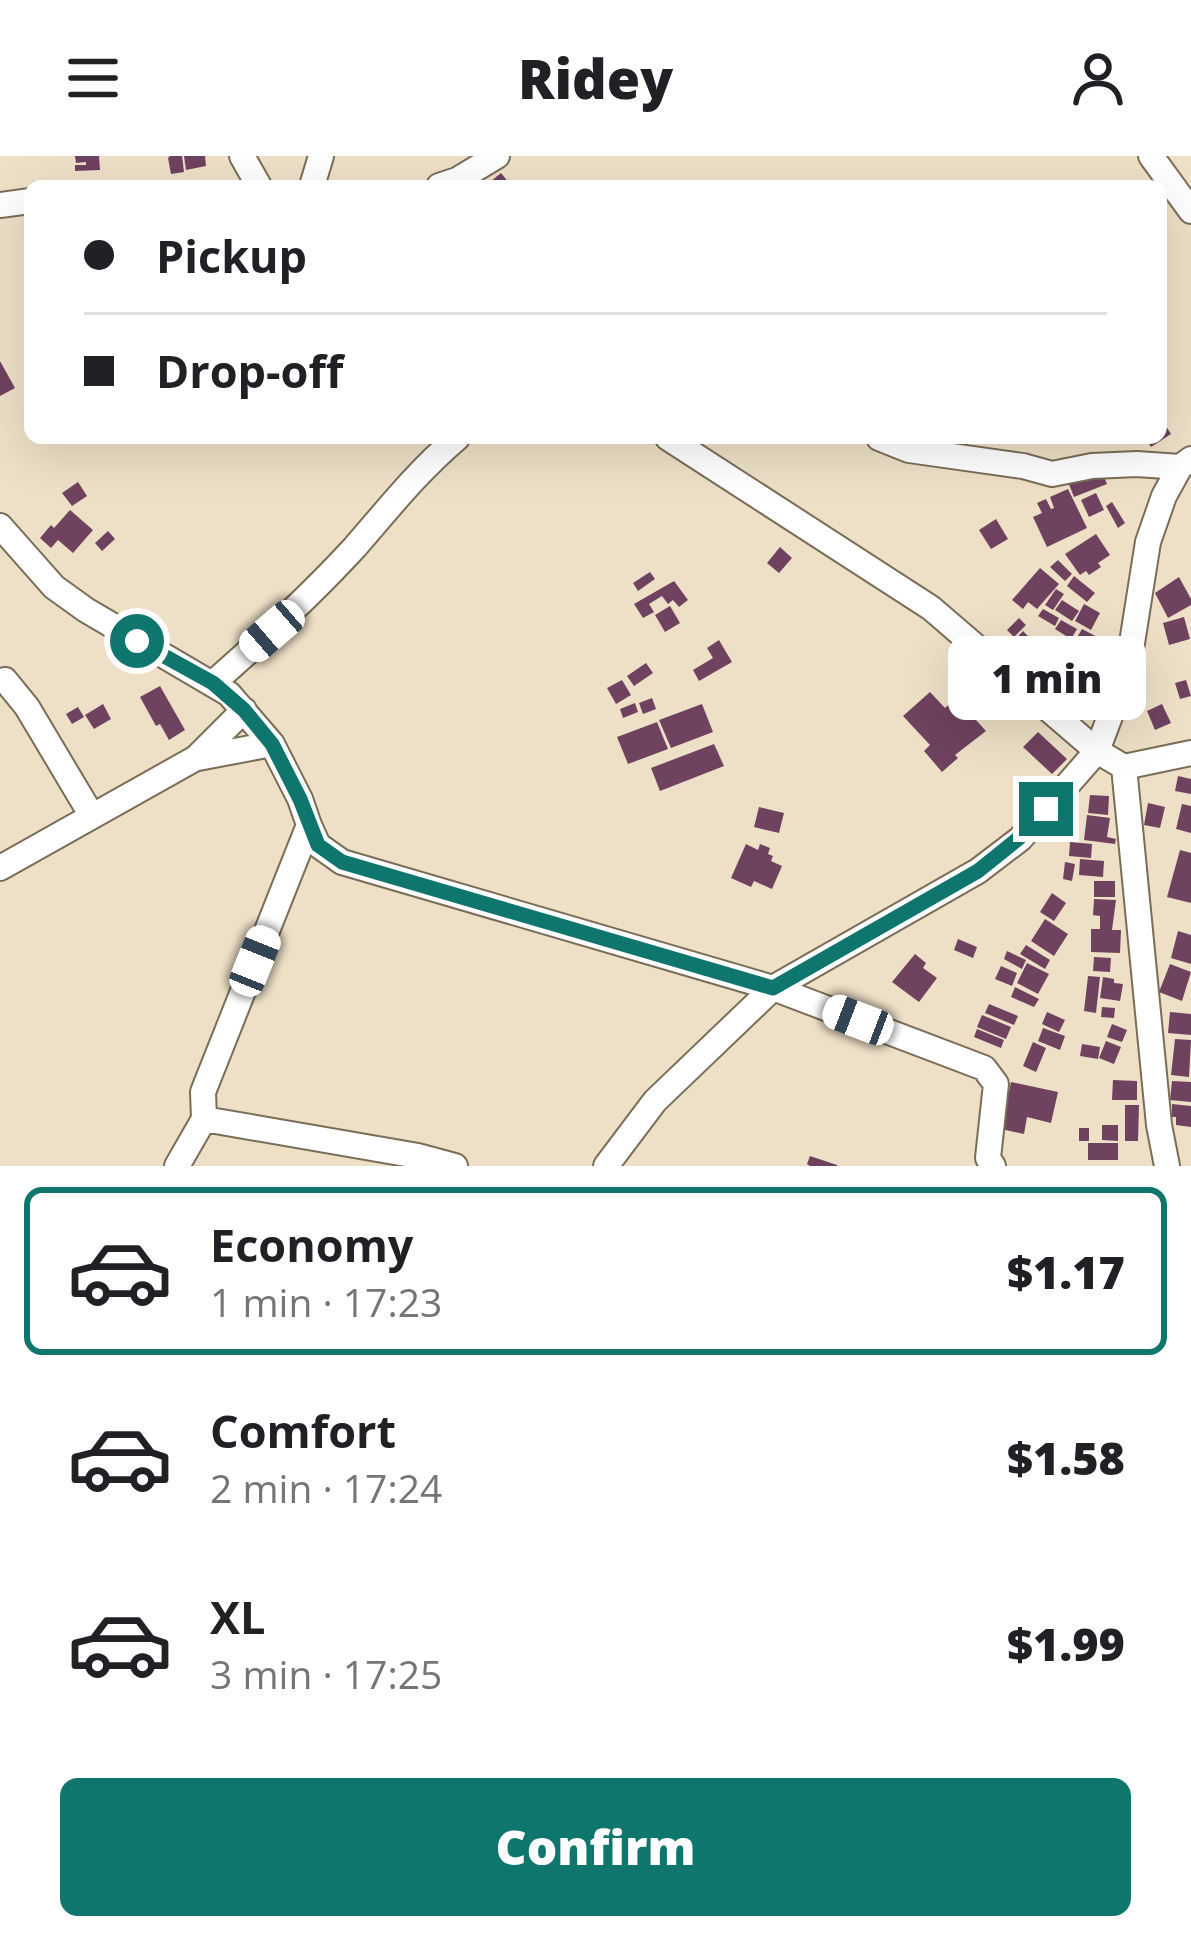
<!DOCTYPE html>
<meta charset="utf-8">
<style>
:root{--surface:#fff;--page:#f6f6f6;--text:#202124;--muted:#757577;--line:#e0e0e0;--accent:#0f766e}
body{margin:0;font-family:"Open Sans",sans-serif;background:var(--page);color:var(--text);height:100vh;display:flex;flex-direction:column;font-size:45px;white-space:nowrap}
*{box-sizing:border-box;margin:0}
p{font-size:39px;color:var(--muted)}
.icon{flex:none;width:66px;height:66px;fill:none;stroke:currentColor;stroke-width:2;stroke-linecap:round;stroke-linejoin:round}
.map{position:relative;height:1010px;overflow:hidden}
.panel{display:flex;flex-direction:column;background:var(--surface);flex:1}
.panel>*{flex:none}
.hud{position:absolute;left:24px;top:24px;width:1143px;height:264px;border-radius:18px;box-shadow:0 12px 48px #0002;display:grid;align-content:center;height:264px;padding:0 60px;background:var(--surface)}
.end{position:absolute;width:54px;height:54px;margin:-27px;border:15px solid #0f766e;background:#fff;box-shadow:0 0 0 6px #fff}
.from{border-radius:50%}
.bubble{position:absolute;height:84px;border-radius:18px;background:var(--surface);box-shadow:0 12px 48px #0002;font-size:39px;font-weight:800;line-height:84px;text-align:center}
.car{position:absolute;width:36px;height:72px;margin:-36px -18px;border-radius:15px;box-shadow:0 0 9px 3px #0007;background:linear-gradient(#fff 24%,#345 0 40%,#fff 0 76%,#345 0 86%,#fff 0)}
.hud b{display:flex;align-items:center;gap:42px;height:114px;font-size:45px}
.hud b+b{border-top:3px solid var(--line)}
.hud i{width:30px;height:30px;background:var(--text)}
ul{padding:21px 0 0;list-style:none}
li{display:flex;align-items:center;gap:36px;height:168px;margin:0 24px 18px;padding:0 36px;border:6px solid transparent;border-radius:18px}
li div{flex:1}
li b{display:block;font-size:45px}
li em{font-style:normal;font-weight:800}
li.on{border-color:var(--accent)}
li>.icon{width:108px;height:108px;stroke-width:1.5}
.cta{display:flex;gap:24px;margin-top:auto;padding:24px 60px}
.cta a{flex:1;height:138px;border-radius:18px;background:var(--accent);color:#fff;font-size:48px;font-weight:800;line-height:138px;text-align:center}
header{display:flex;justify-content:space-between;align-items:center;height:156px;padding:0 60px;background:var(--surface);font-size:54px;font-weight:800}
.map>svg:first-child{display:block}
.building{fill:#6f425f}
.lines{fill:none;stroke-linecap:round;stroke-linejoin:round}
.minor-casing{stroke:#796d57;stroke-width:28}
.minor{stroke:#fff;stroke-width:24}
.route{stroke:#0f766e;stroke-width:15}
</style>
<header><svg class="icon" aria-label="menu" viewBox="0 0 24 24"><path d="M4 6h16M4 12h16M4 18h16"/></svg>Ridey<svg class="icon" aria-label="person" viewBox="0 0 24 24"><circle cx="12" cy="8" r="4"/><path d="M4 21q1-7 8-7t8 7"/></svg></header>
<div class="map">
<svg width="1191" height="1010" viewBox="0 0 1191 1010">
<rect width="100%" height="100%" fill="#eee0c7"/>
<!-- building -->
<path class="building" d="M75 0H99L100 14 75 15V9H86V6L76 7Z
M170 0H182L184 16 171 18 168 2Z
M184 0H205L206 10 186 14Z
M501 17 510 28 508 30H485Z
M0 205 15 232 0 240Z
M1161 262 1171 278 1151 291 1145 282H1161Z
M1101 313 1107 328 1074 341 1068 326Z
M78 326 87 340 72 350 62 337Z
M1068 333 1087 372 1047 391 1033 361 1042 357 1037 347 1046 343 1051 353 1054 352 1050 341Z
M1096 337 1104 354 1089 361 1081 344Z
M1112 346 1125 367 1118 372 1106 350Z
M70 354 93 374 73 397 58 384 51 392 40 382 51 369 54 372Z
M996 363 1008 383 991 393 979 374Z
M108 375 115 383 102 395 95 387Z
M1096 378 1110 399 1098 407 1101 411 1089 419 1086 415 1080 419 1065 398Z
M780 391 792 402 779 417 767 407Z
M1058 404 1072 418 1065 425 1050 411Z
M1040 412 1059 428 1037 453 1028 446 1023 453 1012 444Z
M650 416 655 423 638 435 633 427Z
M1074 420 1095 437 1087 446 1067 430Z
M1179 421 1191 443V449L1168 462 1155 437Z
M674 425 688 444 679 451 673 444 668 448 662 440 649 448 654 456 643 462 634 448Z
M1056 433 1064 438 1053 454 1045 449Z
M1062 444 1079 455 1072 465 1055 454Z
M1084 448 1100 457 1091 474 1075 465Z
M670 450 680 467 665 476 655 459Z
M1043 453 1059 462 1055 470 1038 460Z
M1184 461 1190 483 1169 489 1163 467Z
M1019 462 1026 469 1014 481 1007 474Z
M1061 464 1077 473 1071 483 1055 473Z
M1082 473 1109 487 1099 503 1073 488Z
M1023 475 1037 489 1017 509 1012 504 1009 507 1001 498 1006 492 1015 501 1008 491Z
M719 484 732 506 699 525 693 514 713 502 707 492Z
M1038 492 1055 507 1041 521 1024 506Z
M1077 493 1096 506 1090 517 1070 504Z
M1059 504 1077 515 1072 522 1054 511Z
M646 507 653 517 634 530 627 520Z
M1079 516 1095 524 1082 551 1063 542Z
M622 524 631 539 616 548 607 532Z
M1186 524 1191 540 1180 543 1175 527Z
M160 530 185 574 169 584 160 568 156 570 140 541Z
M930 536 945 552 956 542 986 575 955 599 958 602 942 616 924 595 930 589 903 560Z
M652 542 656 553 643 558 639 547Z
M635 547 638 556 623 562 620 553Z
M103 548 111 563 94 573 85 559Z
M702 548 713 576 671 592 659 564Z
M1162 548 1171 567 1155 574 1147 555Z
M78 551 84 561 72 568 66 558Z
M657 566 668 593 628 608 617 581Z
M1038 576 1067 603 1052 618 1023 591Z
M714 588 724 610 660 635 651 612Z
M1178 620 1191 623V638L1175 635Z
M1090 639 1109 640 1108 659 1088 657Z
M1148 647 1165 651 1160 672 1144 669Z
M1182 648 1191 650V677L1176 673Z
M759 651 784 657 779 677 754 671Z
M1087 659 1110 662 1107 681 1116 683 1115 688 1084 684Z
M1070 686 1092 688 1091 702 1069 700Z
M746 688 758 694 760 688 770 692 768 698 773 700 771 705 782 710 772 733 754 725 751 731 731 722Z
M1180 694 1191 697V747L1167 741Z
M1080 703 1104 705 1103 721 1079 719Z
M1065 706 1075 708 1072 725 1063 723Z
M1094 725H1115V741H1094Z
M1052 737 1066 747 1054 765 1040 756Z
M1094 743 1116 744 1112 774H1121L1120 797 1091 796V773H1100V760L1093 759Z
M1045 763 1068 778 1054 800 1031 785Z
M1178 775 1191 779V808L1171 802Z
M958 783 977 791 973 802 954 794Z
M1026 789 1050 804 1045 813 1020 798Z
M1007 795 1026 804 1022 813 1004 803Z
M915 798 926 807 923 812 937 822 919 846 892 826Z
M1094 801 1111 802 1110 816 1093 815Z
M1027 807 1049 818 1038 838 1017 827Z
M1170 808 1191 816 1182 845 1159 836Z
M1001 810 1017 817 1012 830 995 823Z
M1088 820 1100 821 1096 857 1084 855Z
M1103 821 1114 823V827L1123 828 1120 845 1100 842Z
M1015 831 1039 843 1034 851 1011 841Z
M989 848 1018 860 1014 869 985 857Z
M1102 851 1115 852 1114 862 1101 861Z
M1047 856 1065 864 1059 876 1042 868Z
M1170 856 1191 858V879L1168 877Z
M982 859 1011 871 1006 883 977 871Z
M1112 868 1127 874 1122 886 1107 881Z
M1043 872 1065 880 1060 894 1038 885Z
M977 873 1004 884 1001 892 974 881Z
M1175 883 1191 884 1189 921 1171 919Z
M1106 885 1121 891 1114 908 1099 902Z
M1033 886 1046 892 1036 916 1023 910Z
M1082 888 1100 891 1098 903 1080 900Z
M1113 924 1137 925V944H1112Z
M1172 925 1191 926V946L1170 944Z
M1011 926 1058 936 1051 967 1027 961 1024 978 1001 973Z
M1172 948 1191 950V971L1176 969V961H1172Z
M1125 949H1139L1138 985H1125Z
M1102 969H1118V985L1102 984Z
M1079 972H1089V985H1079Z
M1088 987H1118V1004H1088Z
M810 1000 837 1009V1010H810L807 1008Z"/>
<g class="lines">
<!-- minor casing -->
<g class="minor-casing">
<path id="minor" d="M242 0 259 30
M1151 0 1191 55
M312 30 321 0
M439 30 457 24 497 0
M0 49 30 45
M668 282 931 452 1097 595 1124 611 1159 969 1167 1010
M879 282 909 294 1023 310 1052 318 1092 310 1137 308 1180 311
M0 370 54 431 86 454 229 538 272 588 300 643 309 669 203 936 204 963 177 1010
M5 524 27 551 92 660
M213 527C262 484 311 439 355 391 389 352 417 316 457 282
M198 602 272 588
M1124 611 1191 597
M309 669 318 689 342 706 773 832 984 912 996 928 988 1002 993 1010
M0 712 196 602 244 554
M204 963 418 1000 455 1010
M606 1010 655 945 773 832 978 715 1020 683 1097 595 1128 512 1148 386 1164 340 1180 311 1191 303"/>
</g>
<!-- minor -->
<use href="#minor" class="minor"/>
</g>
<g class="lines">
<!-- route -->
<path class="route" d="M137 485 213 527 244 554 272 588 300 643 318 689 342 706 773 832 978 715 1019 682 1046 653"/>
</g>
</svg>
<i class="end from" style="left:137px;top:485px"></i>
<i class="end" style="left:1046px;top:653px"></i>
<div class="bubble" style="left:948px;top:480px;width:198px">1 min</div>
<i class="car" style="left:272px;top:475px;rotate:229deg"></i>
<i class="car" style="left:255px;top:805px;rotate:22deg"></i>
<i class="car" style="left:858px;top:864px;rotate:291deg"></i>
<div class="hud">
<b><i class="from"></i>Pickup</b>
<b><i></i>Drop-off</b>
</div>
</div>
<section class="panel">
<ul>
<li class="on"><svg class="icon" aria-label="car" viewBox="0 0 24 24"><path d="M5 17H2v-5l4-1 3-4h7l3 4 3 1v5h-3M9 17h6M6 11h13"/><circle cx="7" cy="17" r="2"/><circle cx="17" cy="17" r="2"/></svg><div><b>Economy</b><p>1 min · 17:23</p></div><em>$1.17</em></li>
<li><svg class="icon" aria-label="car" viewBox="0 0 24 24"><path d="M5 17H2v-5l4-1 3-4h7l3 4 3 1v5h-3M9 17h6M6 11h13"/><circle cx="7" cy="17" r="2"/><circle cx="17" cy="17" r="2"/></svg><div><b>Comfort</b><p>2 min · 17:24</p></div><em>$1.58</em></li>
<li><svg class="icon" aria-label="car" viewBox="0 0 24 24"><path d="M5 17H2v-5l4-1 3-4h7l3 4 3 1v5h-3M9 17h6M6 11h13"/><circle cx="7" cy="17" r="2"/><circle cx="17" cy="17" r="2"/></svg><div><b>XL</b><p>3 min · 17:25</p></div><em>$1.99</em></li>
</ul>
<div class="cta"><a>Confirm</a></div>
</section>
